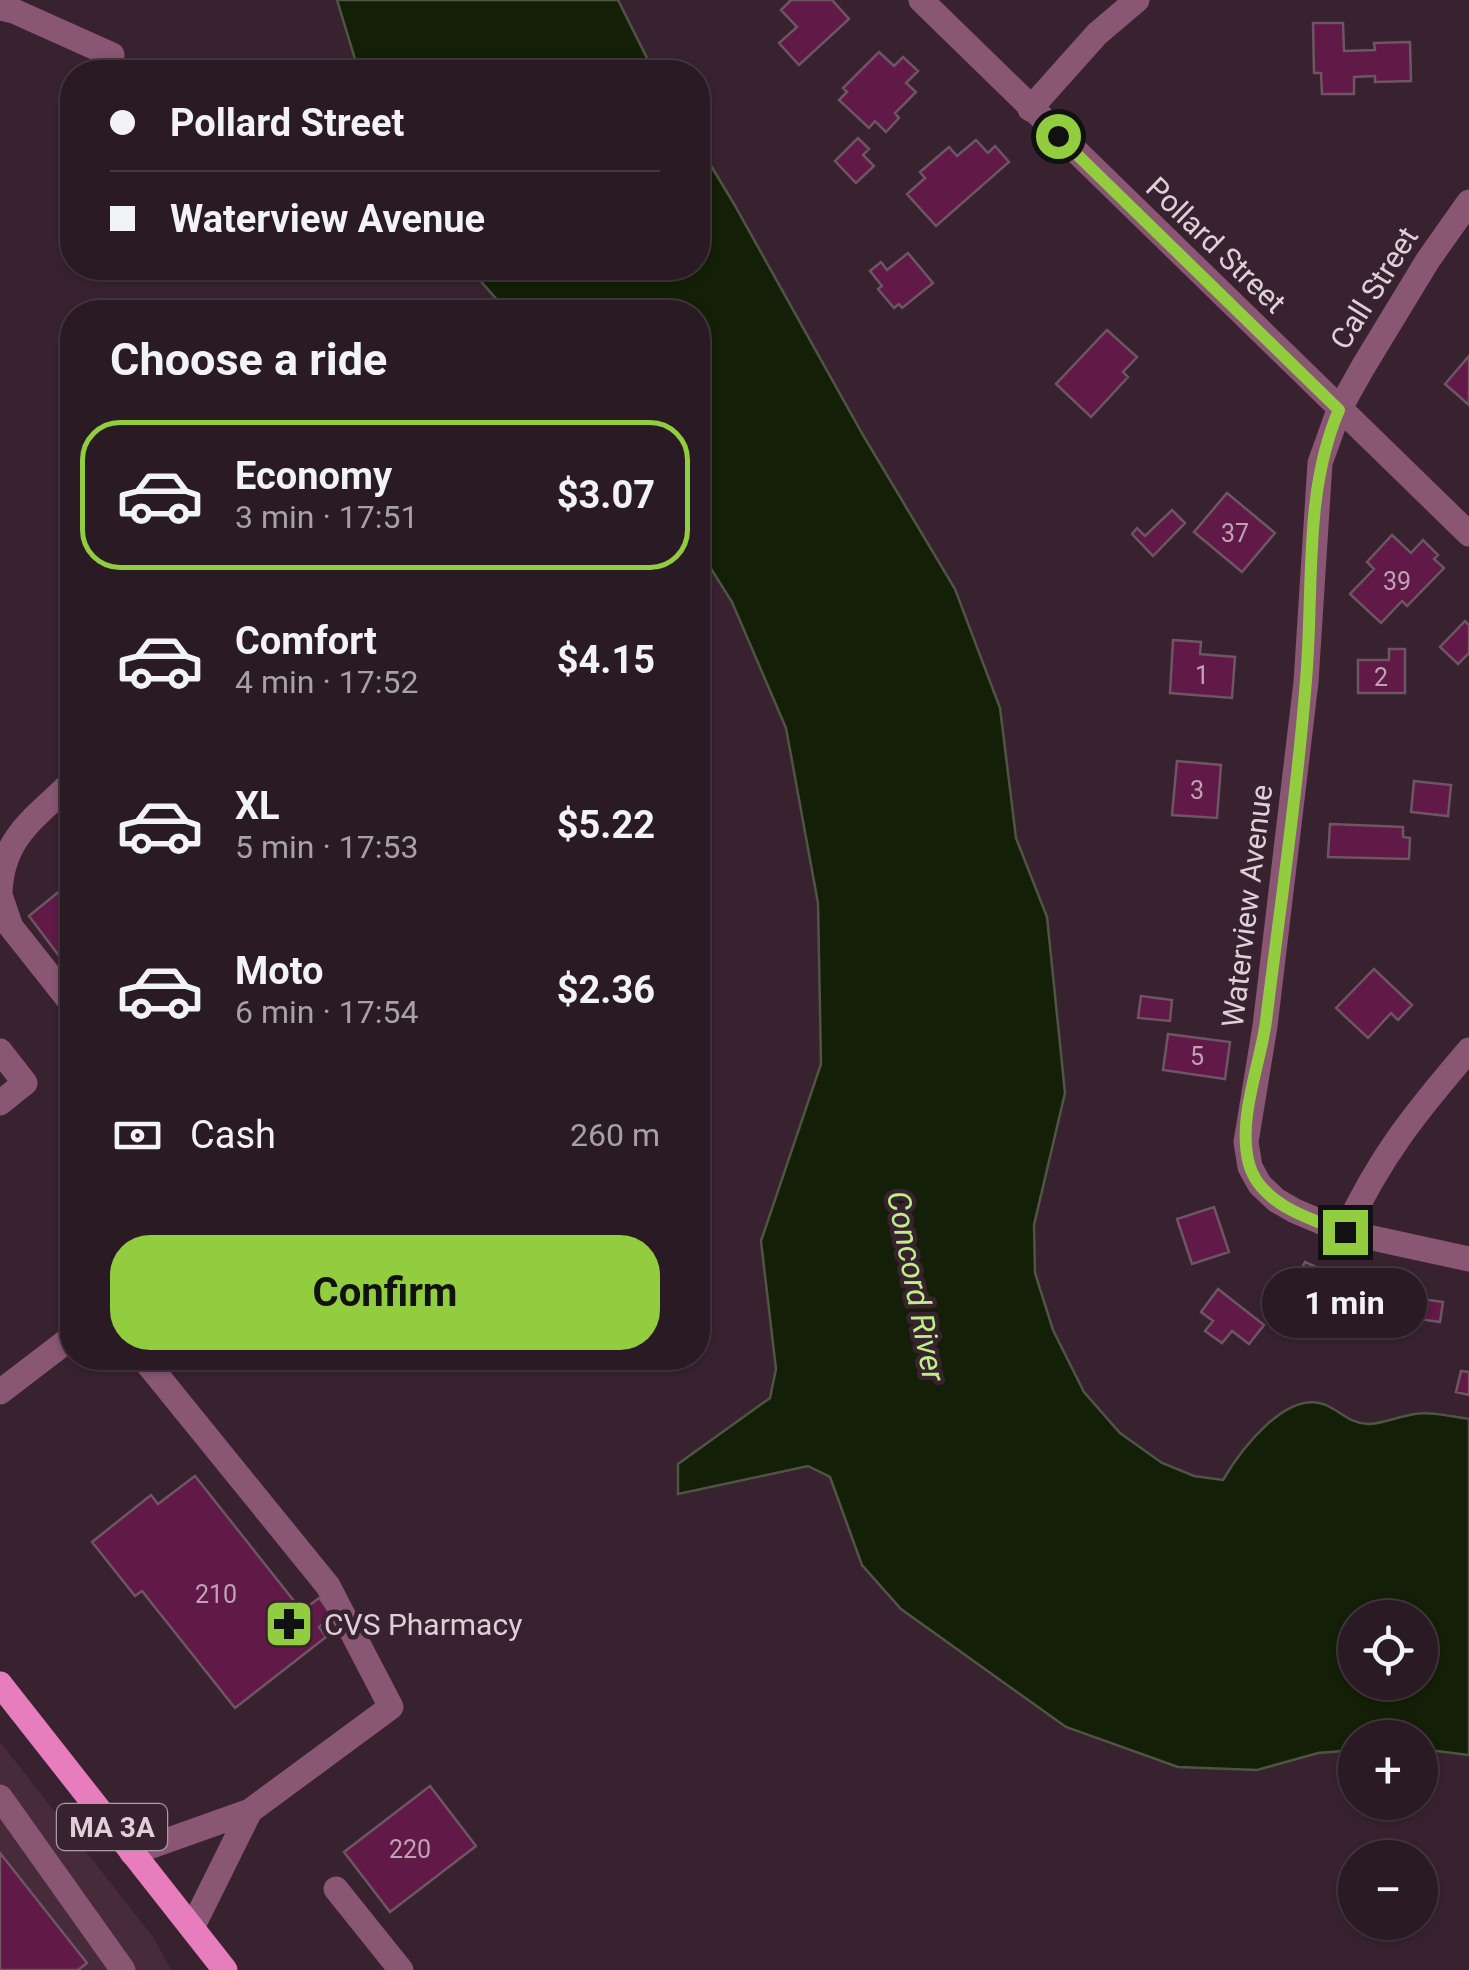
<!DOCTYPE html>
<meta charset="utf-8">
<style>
:root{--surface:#2a1a23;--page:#32232b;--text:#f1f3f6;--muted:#a5a1a6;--line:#463841;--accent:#91cd3f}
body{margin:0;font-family:Roboto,sans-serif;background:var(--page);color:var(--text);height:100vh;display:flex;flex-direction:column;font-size:38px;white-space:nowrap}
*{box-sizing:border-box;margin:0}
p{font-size:32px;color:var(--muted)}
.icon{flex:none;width:55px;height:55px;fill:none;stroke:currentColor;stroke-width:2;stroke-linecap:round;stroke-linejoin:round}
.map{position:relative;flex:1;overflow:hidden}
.details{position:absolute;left:60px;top:300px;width:650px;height:1070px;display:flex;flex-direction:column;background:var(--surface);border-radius:40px;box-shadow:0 2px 8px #0004,0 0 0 2px var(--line)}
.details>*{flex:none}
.top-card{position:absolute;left:60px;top:60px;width:650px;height:220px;border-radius:40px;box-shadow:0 2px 8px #0004,0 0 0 2px var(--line);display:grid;align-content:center;height:220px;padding:0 50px;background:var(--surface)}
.fabs{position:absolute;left:1338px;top:1600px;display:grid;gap:20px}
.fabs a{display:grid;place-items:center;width:100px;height:100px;border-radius:50%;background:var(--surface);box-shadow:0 2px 8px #0004,0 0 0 2px var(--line);font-size:50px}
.end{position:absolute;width:45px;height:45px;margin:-22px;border:12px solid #91cd3f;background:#111;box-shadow:0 0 0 5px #111}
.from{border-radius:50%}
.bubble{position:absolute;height:70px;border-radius:35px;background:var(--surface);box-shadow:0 2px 8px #0004,0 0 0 2px var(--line);font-size:32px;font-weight:700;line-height:70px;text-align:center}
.top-card b{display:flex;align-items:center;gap:35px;height:95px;font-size:38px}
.top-card b+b{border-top:2px solid var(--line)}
.top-card i{width:25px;height:25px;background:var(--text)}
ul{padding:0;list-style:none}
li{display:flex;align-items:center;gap:30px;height:150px;margin:0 20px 15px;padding:0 30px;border:5px solid transparent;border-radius:40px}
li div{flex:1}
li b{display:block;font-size:38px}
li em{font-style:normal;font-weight:700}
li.current{border-color:var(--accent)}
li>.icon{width:90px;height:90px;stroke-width:1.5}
h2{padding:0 50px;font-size:45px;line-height:120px}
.pay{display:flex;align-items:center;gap:25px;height:110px;padding:0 50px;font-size:38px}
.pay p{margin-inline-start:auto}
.primary-button{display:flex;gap:20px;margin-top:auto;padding:20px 50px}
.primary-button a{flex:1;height:115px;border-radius:40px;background:var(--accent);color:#111;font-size:40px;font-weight:700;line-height:115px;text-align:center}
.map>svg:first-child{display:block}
.built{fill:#472b3b}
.water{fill:#131f06;stroke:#505445;stroke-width:2.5;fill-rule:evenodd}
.building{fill:#611948;stroke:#6e5562;stroke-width:2.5}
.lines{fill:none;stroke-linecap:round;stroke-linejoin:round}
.minor{stroke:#895673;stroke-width:25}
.major{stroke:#e77dbc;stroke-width:25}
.route{stroke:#91cd3f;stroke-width:12}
.labels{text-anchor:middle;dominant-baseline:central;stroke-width:9;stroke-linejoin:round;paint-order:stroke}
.number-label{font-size:25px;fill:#c0a2b4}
.shield{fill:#38222f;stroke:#ad9ca5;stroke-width:2.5}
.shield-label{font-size:28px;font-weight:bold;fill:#dfd0d8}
.street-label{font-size:30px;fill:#dfd0d8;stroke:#38222f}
.poi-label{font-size:30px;fill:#dfd0d8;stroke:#38222f;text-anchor:start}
.water-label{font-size:32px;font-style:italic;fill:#bdf084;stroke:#38222f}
</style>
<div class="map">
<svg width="1469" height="1970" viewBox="0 0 1469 1970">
<rect width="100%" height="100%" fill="#38222f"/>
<!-- built -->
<path class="built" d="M0 1742 153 1937 171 1970H0Z"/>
<!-- water -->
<path class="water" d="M337 0H618L654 72H359Z
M698 144 734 204 863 435 955 589 1000 708 1016 838 1047 917 1065 1093 1034 1225 1035 1273 1053 1330 1084 1392 1120 1433 1162 1463 1194 1476 1223 1480C1240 1451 1288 1386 1328 1406 1342 1413 1353 1425 1370 1424 1385 1423 1400 1416 1415 1414 1432 1411 1452 1417 1469 1419V1755L1420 1749V1738H1355V1750L1318 1753 1257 1770 1178 1767 1066 1727 901 1609 862 1565 830 1477 808 1466 678 1494V1464L770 1398 776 1369 761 1241 821 1064 818 903 786 728 732 602 698 548V312H508L469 268H698ZM1355 1618H1420V1682H1355Z"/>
<!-- building -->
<path class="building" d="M791 0H832L849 19 799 65 779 43 797 27 781 10Z
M1313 23H1343L1344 51 1375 50 1374 43 1410 42 1411 81 1375 82V76L1354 77V94H1322L1321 73H1314Z
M879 52 894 66 903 57 918 71 906 83 916 92 895 113 899 118 886 132 875 121 869 128 839 100 847 92 843 88Z
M858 138 869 149 863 155 874 166 856 183 835 161Z
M976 140 988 153 995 146 1009 162 936 226 907 194 925 178 920 172 949 147 957 156Z
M908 253 933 283 902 308 899 304 894 308 878 289 882 286 870 271 881 262 887 270Z
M1107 330 1137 357 1123 372 1128 377 1091 417 1056 384Z
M1469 356V405L1445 384Z
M1227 493 1275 533 1242 572 1194 532Z
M1172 510 1185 523 1153 556 1132 534 1137 528 1145 536Z
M1392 535 1411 553 1423 540 1438 555 1434 559 1444 568 1407 606 1402 601 1381 623 1350 594 1374 569 1367 562Z
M1465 621 1469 625V653L1458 664 1440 647Z
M1173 640 1201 642 1200 654 1235 657 1232 698 1170 693Z
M1389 649H1405V693H1358V660H1389Z
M1177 761 1221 765 1217 818 1172 815Z
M1414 781 1451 785 1448 816 1411 812Z
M1330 824 1403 827V837L1410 838 1409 859 1328 857Z
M72 881V973L29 916Z
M1374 969 1412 1005 1398 1020 1391 1013 1368 1038 1336 1008Z
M1141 996 1172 1000 1170 1021 1138 1018Z
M1168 1034 1230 1042 1225 1079 1163 1070Z
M1214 1207 1229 1252 1192 1264 1177 1219Z
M1305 1262 1329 1273 1316 1299 1292 1287Z
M1218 1289 1264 1325 1249 1344 1232 1331 1222 1343 1205 1331 1213 1321 1201 1312Z
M1422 1299 1443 1302 1440 1322 1419 1319Z
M1461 1371 1469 1372V1395L1456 1392Z
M195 1476 302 1611 319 1598 333 1616 319 1627 326 1637 235 1708 142 1591 135 1596 92 1542 151 1495 158 1504Z
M430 1786 476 1846 390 1912 344 1852Z
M0 1853 87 1963 78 1970H0Z"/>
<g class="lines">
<!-- minor -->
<path class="minor" d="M921 0 1469 534
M0 8 14 11 112 55
M1030 109 1097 34 1137 0
M1469 202 1428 260 1363 367 1339 410 1320 463 1306 682 1265 1026 1246 1142 1250 1167 1260 1185 1276 1200 1295 1211 1345 1232 1469 1259
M0 893C2 837 35 818 72 782
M0 895 11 927 72 1004
M0 1051 25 1083 0 1103
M1345 1232C1380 1156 1416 1112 1469 1050
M143 1358 328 1586 391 1707 250 1811
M0 1392 72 1337
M0 1797 123 1970
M132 1853 250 1811 192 1928
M336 1889 401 1970"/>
<!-- major -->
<path class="major" d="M0 1684 225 1970"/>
</g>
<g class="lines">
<!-- route -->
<path class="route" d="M1058 136 1339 410C1303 493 1314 591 1306 680 1297 794 1280 908 1266 1021 1260 1066 1237 1119 1249 1164 1260 1204 1310 1219 1345 1232"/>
</g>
<!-- icons -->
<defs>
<g id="pharmacy-square" transform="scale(2.5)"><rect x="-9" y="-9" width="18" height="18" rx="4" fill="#91cd3f" stroke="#38222f"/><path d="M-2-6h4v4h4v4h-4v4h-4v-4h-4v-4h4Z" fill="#111"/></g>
</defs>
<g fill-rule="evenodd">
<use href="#pharmacy-square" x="289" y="1624"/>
</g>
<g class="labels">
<!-- number labels -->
<g class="number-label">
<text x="1235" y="533">37</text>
<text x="1397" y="581">39</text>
<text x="1202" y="675">1</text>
<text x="1381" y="677">2</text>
<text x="1197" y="790">3</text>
<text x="1197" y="1056">5</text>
<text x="216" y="1594">210</text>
<text x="410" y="1849">220</text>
</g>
<!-- shield labels -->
<rect class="shield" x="57" y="1804" width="110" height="46" rx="8"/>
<g class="shield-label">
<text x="112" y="1827">MA 3A</text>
</g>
<!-- street labels -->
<g class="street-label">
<text transform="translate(1216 245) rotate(44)">Pollard Street</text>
<text transform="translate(1374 288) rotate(-58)">Call Street</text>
<text transform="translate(1247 906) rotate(-83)">Waterview Avenue</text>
</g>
<!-- poi labels -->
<g class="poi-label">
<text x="324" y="1624">CVS Pharmacy</text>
</g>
<!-- water labels -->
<g class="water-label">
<text transform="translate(916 1286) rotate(79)">Concord River</text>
</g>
</g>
</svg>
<div class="fabs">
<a><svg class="icon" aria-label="locate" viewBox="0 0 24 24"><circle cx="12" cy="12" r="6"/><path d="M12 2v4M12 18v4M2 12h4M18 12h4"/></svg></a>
<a>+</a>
<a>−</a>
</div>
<i class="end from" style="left:1058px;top:136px"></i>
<i class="end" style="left:1345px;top:1232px"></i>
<div class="bubble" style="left:1262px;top:1268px;width:165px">1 min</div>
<div class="top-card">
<b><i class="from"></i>Pollard Street</b>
<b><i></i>Waterview Avenue</b>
</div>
<section class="details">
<h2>Choose a ride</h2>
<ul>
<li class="current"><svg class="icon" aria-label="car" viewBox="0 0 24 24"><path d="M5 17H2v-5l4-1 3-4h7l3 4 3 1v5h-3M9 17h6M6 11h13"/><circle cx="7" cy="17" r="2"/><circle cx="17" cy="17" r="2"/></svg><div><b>Economy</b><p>3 min · 17:51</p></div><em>$3.07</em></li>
<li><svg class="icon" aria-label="car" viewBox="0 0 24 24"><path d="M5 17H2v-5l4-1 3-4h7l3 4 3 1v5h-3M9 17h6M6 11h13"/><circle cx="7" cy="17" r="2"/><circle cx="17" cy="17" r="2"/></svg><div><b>Comfort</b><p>4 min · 17:52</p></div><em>$4.15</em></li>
<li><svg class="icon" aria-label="car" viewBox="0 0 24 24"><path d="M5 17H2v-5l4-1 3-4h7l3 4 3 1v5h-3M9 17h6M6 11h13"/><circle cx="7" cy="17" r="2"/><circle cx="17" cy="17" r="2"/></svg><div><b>XL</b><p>5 min · 17:53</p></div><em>$5.22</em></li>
<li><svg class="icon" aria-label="car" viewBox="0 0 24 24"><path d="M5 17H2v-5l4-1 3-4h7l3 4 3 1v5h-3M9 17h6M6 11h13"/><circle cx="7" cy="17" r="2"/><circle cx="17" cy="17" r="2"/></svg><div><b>Moto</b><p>6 min · 17:54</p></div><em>$2.36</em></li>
</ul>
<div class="pay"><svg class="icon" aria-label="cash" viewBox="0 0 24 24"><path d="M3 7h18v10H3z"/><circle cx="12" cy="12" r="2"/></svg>Cash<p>260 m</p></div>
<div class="primary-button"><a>Confirm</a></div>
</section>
</div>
